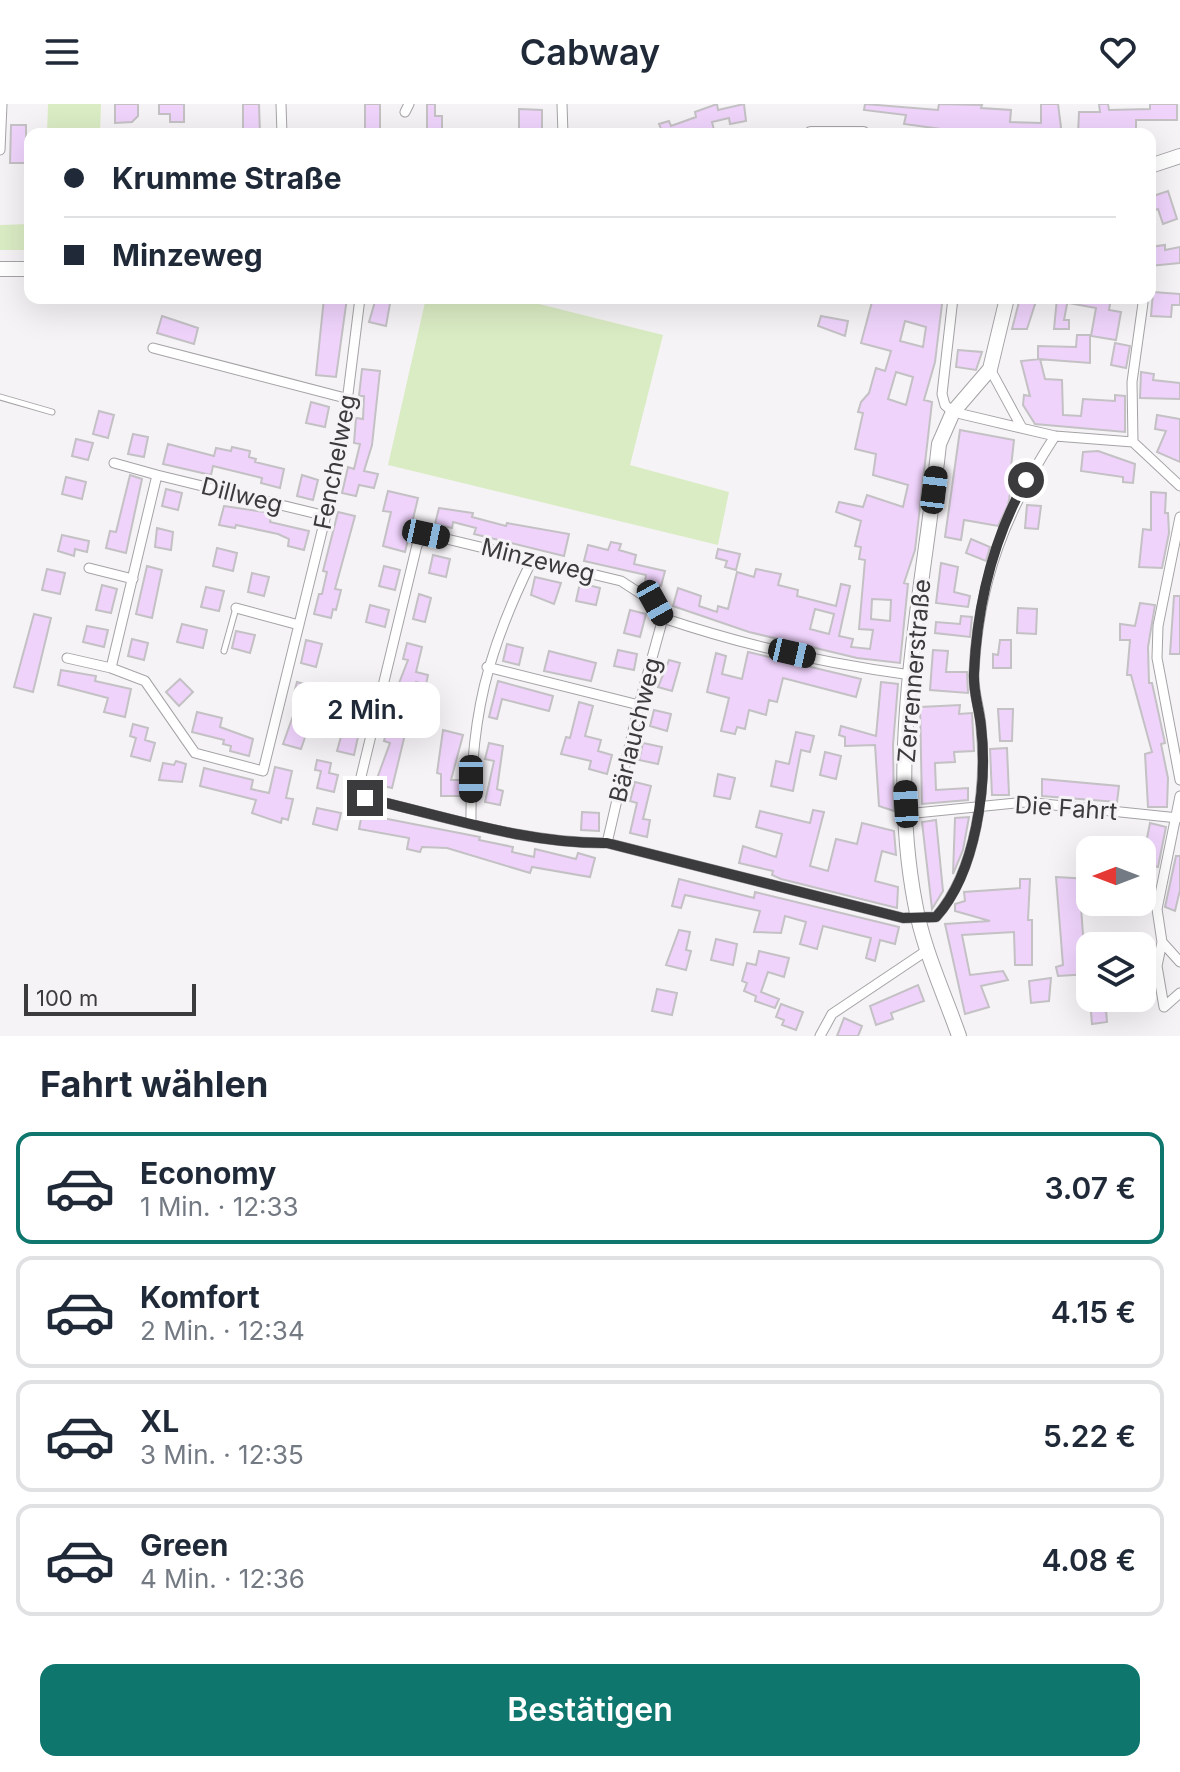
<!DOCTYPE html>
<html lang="de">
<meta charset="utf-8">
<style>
:root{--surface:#fff;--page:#f2f2f3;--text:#1f2937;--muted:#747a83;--line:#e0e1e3;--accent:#0f766e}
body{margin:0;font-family:Inter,sans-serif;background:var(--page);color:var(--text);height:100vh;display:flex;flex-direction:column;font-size:30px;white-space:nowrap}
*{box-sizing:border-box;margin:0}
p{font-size:26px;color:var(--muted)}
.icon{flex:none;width:44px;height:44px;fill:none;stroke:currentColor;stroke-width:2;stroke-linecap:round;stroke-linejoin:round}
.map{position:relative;height:932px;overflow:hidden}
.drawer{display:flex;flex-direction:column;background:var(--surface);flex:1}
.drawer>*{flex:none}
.hud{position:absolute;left:24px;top:24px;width:1132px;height:176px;border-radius:16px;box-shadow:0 8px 32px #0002;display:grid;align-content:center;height:176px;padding:0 40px;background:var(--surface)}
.needle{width:52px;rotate:270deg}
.buttons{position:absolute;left:1076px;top:732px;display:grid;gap:16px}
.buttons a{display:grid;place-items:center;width:80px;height:80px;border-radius:16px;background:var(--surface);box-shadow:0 8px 32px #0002;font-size:40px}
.scale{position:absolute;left:24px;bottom:20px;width:172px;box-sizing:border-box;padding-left:8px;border:4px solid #3b3a3c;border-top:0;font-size:22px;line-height:28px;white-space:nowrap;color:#3b3a3c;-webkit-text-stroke:6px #f6f3f7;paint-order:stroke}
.end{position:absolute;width:36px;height:36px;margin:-18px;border:10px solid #3b3a3c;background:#fff;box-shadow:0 0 0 4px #fff}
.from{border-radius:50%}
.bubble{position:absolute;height:56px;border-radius:16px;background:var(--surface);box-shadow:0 8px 32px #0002;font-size:26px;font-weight:600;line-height:56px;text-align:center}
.car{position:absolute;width:24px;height:48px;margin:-24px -12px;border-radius:10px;box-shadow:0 0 6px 2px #0007;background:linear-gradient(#222 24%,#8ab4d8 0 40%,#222 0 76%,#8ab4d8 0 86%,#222 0)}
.hud b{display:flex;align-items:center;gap:28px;height:76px;font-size:30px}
.hud b+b{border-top:2px solid var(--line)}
.hud i{width:20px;height:20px;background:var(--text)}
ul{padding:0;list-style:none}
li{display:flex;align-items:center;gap:24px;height:112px;margin:0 16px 12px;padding:0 24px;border:4px solid var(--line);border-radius:16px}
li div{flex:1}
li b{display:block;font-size:30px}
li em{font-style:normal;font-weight:600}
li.on{border-color:var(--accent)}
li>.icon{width:72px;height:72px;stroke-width:1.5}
h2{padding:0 40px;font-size:36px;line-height:96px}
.action{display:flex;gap:16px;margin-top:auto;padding:16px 40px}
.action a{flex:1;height:92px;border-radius:16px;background:var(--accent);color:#fff;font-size:32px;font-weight:600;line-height:92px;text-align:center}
header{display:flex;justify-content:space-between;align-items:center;height:104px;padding:0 40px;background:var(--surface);font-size:36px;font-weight:600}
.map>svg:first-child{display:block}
.green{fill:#daecc4}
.building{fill:#efd3fb;stroke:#c3c1c4;stroke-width:2;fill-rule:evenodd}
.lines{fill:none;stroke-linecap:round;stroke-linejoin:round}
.lane-casing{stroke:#a5a3a6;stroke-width:7}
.street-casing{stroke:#a5a3a6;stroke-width:11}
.secondary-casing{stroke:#a5a3a6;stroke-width:16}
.lane{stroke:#fff;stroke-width:5}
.street{stroke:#fff;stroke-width:9}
.secondary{stroke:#fff;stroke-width:14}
.route{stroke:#3b3a3c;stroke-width:10}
.labels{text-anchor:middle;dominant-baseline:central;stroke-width:6;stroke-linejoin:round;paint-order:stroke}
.street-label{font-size:24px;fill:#3b3a3c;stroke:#f6f3f7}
</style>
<header><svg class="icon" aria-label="menu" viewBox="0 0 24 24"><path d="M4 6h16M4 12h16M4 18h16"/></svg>Cabway<svg class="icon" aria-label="heart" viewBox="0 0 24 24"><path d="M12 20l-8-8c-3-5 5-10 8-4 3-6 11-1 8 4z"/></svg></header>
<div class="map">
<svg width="1180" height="932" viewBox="0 0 1180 932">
<rect width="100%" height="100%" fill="#f6f3f7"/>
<!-- green -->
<path class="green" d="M48 0H101L100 30H47Z
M30 120V146H0V121Z
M426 194H515L663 231 630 361 729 388 718 441 388 361Z"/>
<!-- building -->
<path class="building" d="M115 0H138V12L132 18 115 19Z
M159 0H184V18H170V10H159Z
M243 0H259L260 30H243Z
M365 0H380V30H365Z
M427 0H435V12H442V28H427Z
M717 0 718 6 744 0 746 17 730 20 729 14 712 18 714 26 701 30H651L661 25 659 20 669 17 671 22 696 13 695 8Z
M865 0 938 6 939 0 982 1 981 4 1011 6 1010 18 1041 19V0H1058L1061 23 1058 30 963 28 904 20 906 11 864 6Z
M1099 0H1108L1109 6 1150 5V0H1177V16H1136V30H1078L1079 8H1100Z
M519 5 542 6V30H519Z
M11 21H26V47H30V59H10Z
M1168 87 1177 115 1163 120 1158 105 1150 108V93Z
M1165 141V146L1180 143V159L1150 162V143Z
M1153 188 1180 190V201H1172L1171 213 1151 212Z
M324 194H347L336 273 316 271Z
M376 194H391L386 222 369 218Z
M873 194 898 197V194H942V200L935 258 924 296 932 298 915 446 904 479 908 480 900 559 857 554 749 528 673 502 678 484 701 492 699 502 717 508 718 502 728 505 737 468 754 473 756 465 781 470 778 481 798 486 797 492 836 502 841 480 850 482 839 532 853 535 851 543 870 545 873 526 859 525 865 456 859 455 861 443 855 442 861 417 836 408 839 398 863 403 867 391 903 403 908 381 873 371 876 350 855 345 863 309 858 308 861 298 869 289 876 264 885 267 891 247 861 239ZM905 217 926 223 923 243 900 237ZM896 268 913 273 906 301 888 295ZM872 495 891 496 890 517 871 515ZM815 505 834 510 829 530 810 525Z
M1020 194H1037L1027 225H1012Z
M1057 194H1111L1109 206 1121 208 1116 236 1091 232 1096 204 1068 199V195L1064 216H1069V225H1054Z
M162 212 198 224 194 240 157 229Z
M821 212 848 217 845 232 818 222Z
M1077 231H1090V259L1038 255V242L1076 243Z
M1115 239 1130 242 1126 264 1111 261Z
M958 246 982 248 976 266 956 263Z
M1040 255 1045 275 1062 276 1063 311 1081 312 1083 295 1115 297V291L1125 292V328L1035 320 1023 301 1024 291 1030 292 1021 257Z
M362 265 380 267 372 341 364 367 378 370 374 384 359 381 356 392 342 389 348 363 354 365 360 340 354 339 356 314 363 315 364 292H359Z
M1141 268 1154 270 1153 276 1180 279V295L1140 294Z
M311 298 329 303 325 323 306 319Z
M99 307 114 311 108 334 93 330Z
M1157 311 1180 315V358L1157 348 1166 327 1155 325Z
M960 326 1014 336 1011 363 1015 364 1008 401 998 422 964 416 961 436 945 433Z
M133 330 148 333 144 353 128 350Z
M76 335 93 339 88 356 72 352Z
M168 340 214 352 216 344 231 347 232 343 250 347 249 353 256 355 255 358 284 365 280 384 261 379 262 374 213 362 211 371 163 360Z
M1098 347 1135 360 1133 379 1123 378V373L1081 367 1083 348Z
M130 371 142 375 126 449 106 444 110 427 116 428Z
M302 371 318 376 313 396 297 392Z
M66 373 86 378 82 395 62 390Z
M166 385 182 389 178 406 162 402Z
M388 387 418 394 405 448 383 442 391 408 383 407Z
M1151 388 1166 389 1165 409H1168L1169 429 1162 464 1139 463 1143 425 1151 426Z
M1027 401 1041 402 1038 425 1025 424Z
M224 402 272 409 270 418 309 427 304 446 288 442 289 435 278 430 236 421 235 424 219 421Z
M439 404 473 409 472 413 506 422 507 419 569 430 564 452 474 430 476 424 453 418 452 424 435 420Z
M338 408 355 412 335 485 341 486 336 506 333 505 331 514 314 510 319 490H322L327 468 323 467Z
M157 424 173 428 171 446 155 443Z
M62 431 89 437 87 448 75 445 74 452 58 447Z
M971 435 990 443 986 457 966 449Z
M611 438 621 440 619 446 636 451 634 460 665 467 661 482 645 478 646 471 584 457 588 441 608 446Z
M217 444 237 449 233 467 213 462Z
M718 445 740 450 736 466 725 463 727 457 716 454Z
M433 451 450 455 446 473 429 469Z
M941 459 958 463 954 488 970 492 968 503 936 499Z
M147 462 162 466 152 514 136 510Z
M384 462 400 466 395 486 379 482Z
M47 465 65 469 60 490 42 486Z
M252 469 269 473 264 492 248 488Z
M535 473 561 479 554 500 531 491Z
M580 479 600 484 596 501 576 497Z
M102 481 117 485 111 509 96 506Z
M206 483 224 487 219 507 201 503Z
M419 490 431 494 425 518 413 515Z
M1174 492H1180V550H1170Z
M1140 499 1155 501 1148 543 1149 579H1152L1165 639 1161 640 1168 674 1167 703H1148L1145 650 1152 648 1131 571H1127L1130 536H1120V520L1135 522Z
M370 501 389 506 385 523 366 518Z
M1018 504 1037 505 1036 530 1017 529Z
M630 506 646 510 640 533 624 529Z
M34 510 51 514 33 588 14 583Z
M961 512 972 513 970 533 935 529 936 518 960 520Z
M182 520 207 526 203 544 177 538Z
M87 522 108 526 104 543 83 538Z
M236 527 255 531 250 549 232 544Z
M132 535 148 539 144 556 128 552Z
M306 536 322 540 316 563 301 559Z
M1000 536H1011V564H993V550L998 551Z
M407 539 422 543 416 568 428 571 426 581 416 578 411 597 394 592 408 556 403 555Z
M507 540 523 544 519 561 503 557Z
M618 546 637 550 634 566 614 562Z
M933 546 948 547 946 568H967L968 589 930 586Z
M549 547 596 559 591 577 544 567Z
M748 548 861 575 856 593 783 574 777 598 769 596 766 611 749 606 745 625 737 623 735 630 721 627 729 594 707 588 716 549 726 552 722 570 742 575Z
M669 556 680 559 672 587 658 583Z
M61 566 96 572 95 577 131 585 125 613 104 608 108 594 58 581Z
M180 575 193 588 179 602 166 588Z
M498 577 553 592 549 607 502 595 497 615 489 613Z
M297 578 312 582 305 611 312 613 301 645 283 640 299 595 293 593Z
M881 578 898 580 893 641 894 707 879 702 875 641 845 642V633L839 631 841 622 876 632Z
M579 598 593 602 585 632 601 636 598 647 612 651 607 670 589 665 591 657 561 650 566 633 570 634Z
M960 601 959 610 972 609 974 647 954 648 955 658 935 659 936 686 968 684V696L922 700 920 603Z
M998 605H1013L1012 637H1000Z
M654 606 671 610 667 627 650 622Z
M197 608 222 614 220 623 253 635 249 652 230 647 231 642 223 640 224 636 192 628Z
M389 617 407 622 392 684 375 680 390 639 384 637Z
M133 620 148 624 145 636 155 639 150 657 131 652 136 634 130 632Z
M443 626 463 631 451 676H460V692H441V670L437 669Z
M796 628 814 632 810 648 801 646 793 687 771 682 776 657 789 660Z
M342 629 358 633 354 651 337 647Z
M489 639 503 642 497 685 503 687 500 701 485 698 494 657 485 655Z
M643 639 662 643 658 660 639 656Z
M1007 644 1009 691H992L990 645Z
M825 648 841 652 836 675 820 671Z
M317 656 331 659 329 669 338 671 334 688 317 684 321 667 315 666Z
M176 657 186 660 182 678 159 676 163 659 174 661Z
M275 663 292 667 286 694 293 695 288 716 282 714 281 719 252 709 256 696 200 682 204 664 253 676 251 685 269 689Z
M718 670 735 674 730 695 714 692Z
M1042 675 1119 682 1117 698 1042 692Z
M635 678 651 682 643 715 650 716 647 733 630 729 637 699 630 697Z
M317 704 341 709 337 726 313 720Z
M813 706 824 708 810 762 828 767 836 735 857 740 862 719 894 727 896 751 882 747 875 777 898 783 897 804 781 775 772 771 773 767 739 759 743 742 776 753 782 730 756 723 760 707 810 719Z
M582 708 599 709V727L581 726Z
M362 710 480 733 479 736 513 743 512 748 534 753 535 745 576 755 578 749 595 754 590 773 532 763 530 769 447 744 422 743 420 748 407 745 409 734 359 725Z
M969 713 963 746 953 770 955 714Z
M936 716 943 787 932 805 922 718Z
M1150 719 1166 723 1158 763 1142 759Z
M1176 752H1180V786L1175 807 1165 803Z
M1056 773 1090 775V788H1080L1084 845H1090V870L1058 872 1056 863 1063 861Z
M679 775 754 794 755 788 899 823 895 840 880 836 875 857 866 854 871 834 823 822 817 845 800 840 806 818 785 812 781 829 754 828 760 807 685 791 681 804 672 802Z
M1020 775H1030L1028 816H1032V861H1015L1014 828 962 831 970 871 1003 867 1008 876 981 882 989 903 965 910 945 820 990 817 955 807V800L965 797 964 788 1020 784Z
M679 826 690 828 686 846 691 847 686 866 666 861Z
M716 835 737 840 733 861 711 856Z
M759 847 789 854 784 873 768 868 761 888 779 895 775 904 755 897 756 892 744 887 747 879 742 877 747 859 756 861Z
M1051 874 1049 897 1031 899 1029 877Z
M918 881 924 897 891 909 893 915 876 921 870 902Z
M657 885 677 889 672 911 652 907Z
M1105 894 1107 918 1092 920 1090 895Z
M781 900 803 908 796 926 782 921 784 916 776 913Z
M844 914 862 922 858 932H837Z"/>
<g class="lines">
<!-- lane casing -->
<g class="lane-casing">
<path id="lane" d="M0 293 52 308
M224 547 236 504"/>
</g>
<!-- street casing -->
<g class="street-casing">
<path id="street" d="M281 0 282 30
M562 0 563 30
M405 8 409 0
M0 46 2 0
M953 194 942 290 945 301 953 308 1055 332 1133 338 1180 382
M153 244 349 295
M990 265 1022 324
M1133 338 1132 278 1143 199
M114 359 157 371
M326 412 157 371 111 564 145 577 195 649 263 667 340 354 360 194
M1180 413 1158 522 1157 554 1180 676
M89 464 133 475
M236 504 299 521
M67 554 111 564
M487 563 639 601
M911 571C827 560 743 541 663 514L655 499 621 477 426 430 417 441 359 681 365 694C445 712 525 740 607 739L903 814 936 813C977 766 987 682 981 623 980 604 973 589 974 569 978 478 1006 407 1055 332
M1180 692 1157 805 1162 838 1180 858
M906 710 1025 698 1178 714
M471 718C470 614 487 547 533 454
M607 739 639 601 663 514
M1162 838 1157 862 1164 903 1180 889
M820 932 832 910 929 845"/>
</g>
<!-- secondary casing -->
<g class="secondary-casing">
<path id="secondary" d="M811 30H863
M1150 62 1180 52
M0 165H30
M959 932C944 889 923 845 915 799 886 647 923 491 939 340L953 308 990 265 1007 194"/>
</g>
<!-- lane -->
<use href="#lane" class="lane"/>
<!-- street -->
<use href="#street" class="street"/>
<!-- secondary -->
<use href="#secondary" class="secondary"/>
</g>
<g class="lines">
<!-- route -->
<path class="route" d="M365 694C445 712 525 740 607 739L903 814 936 813C976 769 988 680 981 622 979 604 973 588 974 569 977 502 993 435 1026 376"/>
</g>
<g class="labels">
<!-- street labels -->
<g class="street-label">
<text transform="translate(335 358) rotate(-79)">Fenchelweg</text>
<text transform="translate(242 391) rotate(14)">Dillweg</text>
<text transform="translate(538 456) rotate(14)">Minzeweg</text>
<text transform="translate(914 567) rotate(-85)">Zerrennerstraße</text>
<text transform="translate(635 626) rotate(-76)">Bärlauchweg</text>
<text transform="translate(1066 704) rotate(4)">Die Fahrt</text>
</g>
</g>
</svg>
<div class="buttons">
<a><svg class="needle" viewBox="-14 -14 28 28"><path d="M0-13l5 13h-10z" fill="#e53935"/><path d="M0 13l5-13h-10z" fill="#747a83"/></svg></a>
<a><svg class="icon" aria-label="layers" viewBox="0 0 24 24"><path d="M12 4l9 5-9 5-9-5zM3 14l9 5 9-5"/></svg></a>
</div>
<div class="scale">100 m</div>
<i class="end from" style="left:1026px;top:376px"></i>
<i class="end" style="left:365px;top:694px"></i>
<div class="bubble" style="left:292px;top:578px;width:148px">2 Min.</div>
<i class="car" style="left:934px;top:386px;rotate:7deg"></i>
<i class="car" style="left:426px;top:430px;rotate:102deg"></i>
<i class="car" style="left:655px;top:499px;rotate:151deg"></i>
<i class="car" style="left:792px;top:549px;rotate:103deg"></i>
<i class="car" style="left:471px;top:675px;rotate:180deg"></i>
<i class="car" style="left:906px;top:700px;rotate:357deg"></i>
<div class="hud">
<b><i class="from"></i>Krumme Straße</b>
<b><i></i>Minzeweg</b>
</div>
</div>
<section class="drawer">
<h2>Fahrt wählen</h2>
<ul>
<li class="on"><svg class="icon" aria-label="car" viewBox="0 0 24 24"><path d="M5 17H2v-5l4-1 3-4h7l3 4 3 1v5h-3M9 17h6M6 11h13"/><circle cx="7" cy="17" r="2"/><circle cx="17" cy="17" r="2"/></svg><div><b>Economy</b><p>1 Min. · 12:33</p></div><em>3.07 €</em></li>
<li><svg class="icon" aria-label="car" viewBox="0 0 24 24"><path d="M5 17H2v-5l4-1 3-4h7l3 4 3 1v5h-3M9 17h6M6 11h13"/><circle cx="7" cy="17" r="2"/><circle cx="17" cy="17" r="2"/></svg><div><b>Komfort</b><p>2 Min. · 12:34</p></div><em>4.15 €</em></li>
<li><svg class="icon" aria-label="car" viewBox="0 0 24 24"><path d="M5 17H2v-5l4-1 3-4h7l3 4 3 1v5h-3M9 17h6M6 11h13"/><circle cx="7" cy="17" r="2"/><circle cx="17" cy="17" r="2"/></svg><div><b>XL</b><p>3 Min. · 12:35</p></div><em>5.22 €</em></li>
<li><svg class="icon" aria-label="car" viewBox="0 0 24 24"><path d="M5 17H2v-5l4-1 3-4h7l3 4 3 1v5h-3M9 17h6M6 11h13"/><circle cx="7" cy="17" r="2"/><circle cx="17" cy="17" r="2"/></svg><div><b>Green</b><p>4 Min. · 12:36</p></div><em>4.08 €</em></li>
</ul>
<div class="action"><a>Bestätigen</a></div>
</section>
